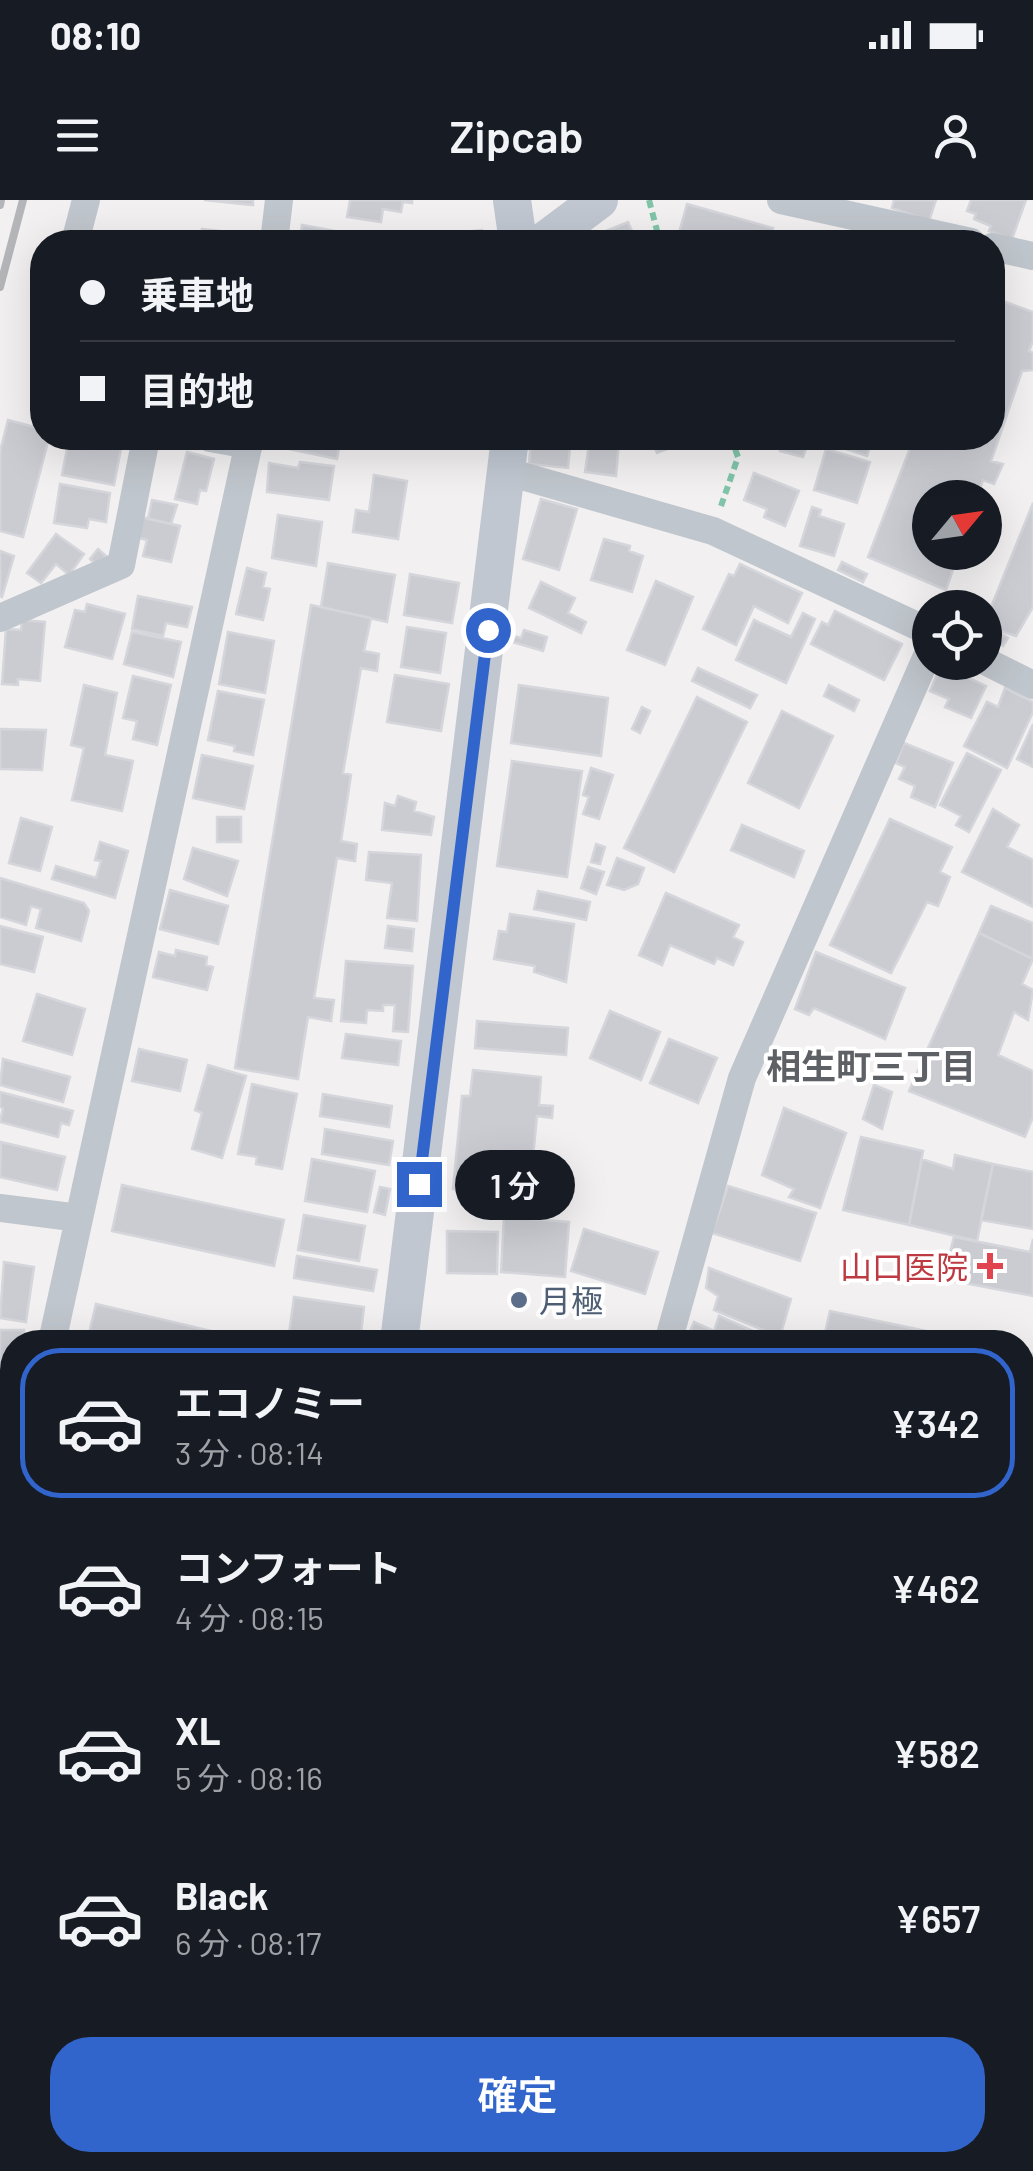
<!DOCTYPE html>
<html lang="ja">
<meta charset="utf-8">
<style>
:root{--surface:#171b24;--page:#242831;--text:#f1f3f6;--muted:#9ea1a6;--line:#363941;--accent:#3165cc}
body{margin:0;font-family:Barlow,"Noto Sans JP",sans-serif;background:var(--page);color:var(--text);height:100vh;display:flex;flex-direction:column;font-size:38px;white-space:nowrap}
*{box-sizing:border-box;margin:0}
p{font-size:32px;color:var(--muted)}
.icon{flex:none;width:55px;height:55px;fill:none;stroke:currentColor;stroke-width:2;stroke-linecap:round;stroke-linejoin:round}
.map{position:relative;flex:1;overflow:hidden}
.details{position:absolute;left:0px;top:1130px;width:1035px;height:842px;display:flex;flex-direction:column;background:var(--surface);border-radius:40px 40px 0 0;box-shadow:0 10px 40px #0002}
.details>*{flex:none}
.guide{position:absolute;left:30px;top:30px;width:975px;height:220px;border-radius:40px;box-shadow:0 10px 40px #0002;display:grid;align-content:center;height:220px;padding:0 50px;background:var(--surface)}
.needle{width:65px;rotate:61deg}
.tools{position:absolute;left:912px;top:280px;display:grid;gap:20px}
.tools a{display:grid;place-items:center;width:90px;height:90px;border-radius:50%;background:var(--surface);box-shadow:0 10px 40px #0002;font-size:50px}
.end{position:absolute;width:45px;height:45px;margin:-22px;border:12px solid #3165cc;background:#fff;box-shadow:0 0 0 5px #fff}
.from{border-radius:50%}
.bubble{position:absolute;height:70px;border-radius:35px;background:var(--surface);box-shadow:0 10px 40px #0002;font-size:32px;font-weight:600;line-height:70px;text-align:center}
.guide b{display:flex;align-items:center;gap:35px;height:95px;font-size:38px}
.guide b+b{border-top:2px solid var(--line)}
.guide i{width:25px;height:25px;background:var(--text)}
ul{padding:18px 0 0;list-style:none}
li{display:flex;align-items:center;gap:30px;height:150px;margin:0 20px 15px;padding:0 30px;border:5px solid transparent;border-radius:40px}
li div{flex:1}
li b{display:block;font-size:38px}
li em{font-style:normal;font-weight:600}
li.selected{border-color:var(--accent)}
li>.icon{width:90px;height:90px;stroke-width:1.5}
.button{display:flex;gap:20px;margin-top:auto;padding:20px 50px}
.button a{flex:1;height:115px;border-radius:40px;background:var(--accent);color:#fff;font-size:40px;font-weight:600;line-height:115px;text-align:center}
.status{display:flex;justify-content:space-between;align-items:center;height:70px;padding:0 50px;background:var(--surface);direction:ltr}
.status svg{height:28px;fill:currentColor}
header{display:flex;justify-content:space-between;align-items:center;height:130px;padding:0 50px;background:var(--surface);font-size:45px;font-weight:600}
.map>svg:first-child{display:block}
.green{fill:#c5ead7}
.building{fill:#cbccd2;stroke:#d5d6db;stroke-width:2.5}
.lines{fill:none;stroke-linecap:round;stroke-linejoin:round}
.path{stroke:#81c4a9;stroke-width:6;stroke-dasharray:8 5;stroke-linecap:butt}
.street{stroke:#c0c6cd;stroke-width:28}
.secondary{stroke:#c0c7d1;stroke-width:38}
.primary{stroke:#b3bdcb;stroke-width:42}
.rail{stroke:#b3b5b9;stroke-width:8}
.route{stroke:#3165cc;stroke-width:12}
.health-dot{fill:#e0444e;stroke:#fff;stroke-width:4}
.service-dot{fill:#5c6f8a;stroke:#fff;stroke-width:4}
.labels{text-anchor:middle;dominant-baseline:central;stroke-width:8;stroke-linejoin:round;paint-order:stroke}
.health-label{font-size:32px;fill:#be3a42;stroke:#fff;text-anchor:end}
.service-label{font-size:32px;fill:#4e5e75;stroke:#fff;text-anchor:start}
.neighbourhood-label{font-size:35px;font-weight:bold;fill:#5d6064;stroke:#fff}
</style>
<div class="status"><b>08:10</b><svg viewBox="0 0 49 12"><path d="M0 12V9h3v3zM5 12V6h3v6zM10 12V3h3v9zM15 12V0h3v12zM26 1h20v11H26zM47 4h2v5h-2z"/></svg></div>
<header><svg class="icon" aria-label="menu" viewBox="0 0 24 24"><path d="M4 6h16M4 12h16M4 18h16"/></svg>Zipcab<svg class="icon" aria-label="person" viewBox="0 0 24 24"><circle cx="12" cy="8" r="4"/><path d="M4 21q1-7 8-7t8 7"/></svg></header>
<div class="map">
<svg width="1033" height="1971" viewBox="0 0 1033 1971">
<rect width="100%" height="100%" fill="#f2f0f0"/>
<!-- green -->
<path class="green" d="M1033 1550V1657L1023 1652V1603Z"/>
<!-- building -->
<path class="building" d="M204 0H253V5Z
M350 0H412V3L403 2 401 12 383 9 381 22 347 17Z
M894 0H936L929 21 892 8Z
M971 0H1026L1012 39 989 31 991 26 974 19 976 14 967 11Z
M687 4 773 28 769 42H712L679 33Z
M628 22 637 42H606L601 33Z
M302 25 335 31 333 42H299Z
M202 29 247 34 246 42H201Z
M482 30 483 42H411V37Z
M992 97 1033 112V141L1029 151 1033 153V170L1022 171 991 261 1003 264 994 284 983 280 977 298H930V352H959L946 390 868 357 914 238H992Z
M8 220 42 229V238H49L23 337 0 331V252Z
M69 238H123L114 285 62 275Z
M277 238H341L337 259 275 246Z
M531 238H581L580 249 570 248 568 268 529 264Z
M590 238 619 242 616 276 585 272Z
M651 238H695L657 253Z
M834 238H873L867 256 831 244Z
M783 240 807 246 803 257 780 251Z
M826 249 870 262 857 303 814 290Z
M187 252 214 259 206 291 200 290 197 304 175 299Z
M300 262 334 266 329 300 267 292 269 263 298 268Z
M754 273 799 291 785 326 764 317 767 309 744 300Z
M374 275 407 281 398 339 353 332 356 310 369 312Z
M60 284 110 293 106 322 89 319 87 328 54 323Z
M541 299 577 309 559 370 523 359Z
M152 300 177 305 171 324 148 319Z
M1033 303V407L1016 436 985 426V422Z
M812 307 821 310 819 316 844 324 834 356 800 346Z
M278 315 322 322 316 366 272 358Z
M141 317 180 326 171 362 143 356 147 340 136 337Z
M56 334 84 354 69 375 56 364 41 383 27 373Z
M604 339 630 346 629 351 643 356 632 392 591 380Z
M98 349 106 356 96 365 90 359Z
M0 351 14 356 2 397 0 396Z
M842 362 867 374 863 382 838 370Z
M328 363 395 375 387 422 321 407Z
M740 364 802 393 788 423 754 406 736 445 703 429 729 374 734 376Z
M247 368 266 373 263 387 270 389 263 420 236 414Z
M410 374 459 383 452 423 404 415Z
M656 381 693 397 665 465 627 450Z
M541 382 575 398 568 413 586 422 581 433 529 408Z
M138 396 192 407 187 427 166 423 163 436 132 429Z
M87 404 125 414 112 459 65 447 75 410 85 412Z
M311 405 371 418 364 451 379 454 377 471 361 468 343 573 351 575 341 641 357 644 355 661 337 658 314 798 334 800 331 821 308 817 298 879 235 868Z
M835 411 902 444 884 480 811 444 822 422 828 425Z
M803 413 815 419 786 483 736 460 754 420 791 437Z
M22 420 45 422 40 481 18 479V485L2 484 6 429 21 430Z
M407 427 446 433 440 473 401 467Z
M993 429 1008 438 1003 446 989 437Z
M524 430 547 437 543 451 509 441 511 435 521 438Z
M132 432 181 442 173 477 124 464Z
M228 432 274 441 265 493 219 484Z
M941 465 986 486 971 518 945 507 949 499 930 491Z
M698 468 757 495 750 508 692 481Z
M395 475 449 484 441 531 387 522Z
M133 476 171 485 157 545 133 539 137 521 123 518Z
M84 485 117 493 105 555 133 561 122 611 72 600 84 548 71 545Z
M519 485 608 498 601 556 511 543Z
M829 485 859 500 854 511 824 496Z
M1005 488 1033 502V512L1007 568 964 546 987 502 998 507Z
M218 491 264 500 253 555 234 551 235 546 208 540Z
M697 497 747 522 674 672 624 648Z
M642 507 650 511 640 533 632 529Z
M782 511 833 536 799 608 748 583Z
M1033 524V567L1017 559Z
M0 529 46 530 42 570 0 569Z
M904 543 953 563 935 607 911 597 915 586 899 579 905 567 896 563Z
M967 553 1001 570 969 632 956 625 961 616 940 605Z
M202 555 253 566 244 609 193 598Z
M512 561 582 571 567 677 497 666Z
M591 568 613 575 599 619 583 614 589 597 583 595Z
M398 596 416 602 414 611 434 617 431 635 382 630 385 603 395 606Z
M993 609 1019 625 1007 647 1033 660V707L962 672Z
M217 617H241V642H217Z
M21 618 52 627 40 671 9 663Z
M890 619 952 647 940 672 950 677 938 706 927 702 891 773 830 745Z
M742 625 804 651 794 677 731 650Z
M100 642 128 651 115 698 52 679 56 666 96 678 101 661 95 660Z
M596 644 605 647 600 664 591 662Z
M193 648 238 661 227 696 184 679Z
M369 652 421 655 417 721 387 718 392 683 366 680Z
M617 658 644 668 638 684 624 690 607 685Z
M588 667 604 672 596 694 581 688Z
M0 678 84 703 89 711 81 741 36 728 41 709 31 706 26 725 0 717Z
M170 690 228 706 218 744 160 729Z
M538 691 590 702 586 720 534 709Z
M666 693 739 725 733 737 743 742 733 765 717 758 714 764 670 745 662 765 639 755Z
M991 706 1033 723V759L979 733Z
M510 714 574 724 566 782 534 772 535 766 494 759 499 731 507 732Z
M0 726 43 737 34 772 0 764Z
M388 726 414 729 412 751 385 748Z
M979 733 1033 759 1022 784 1033 790 1028 820 1014 812 998 855 1033 871V917L1025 937 909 891Z
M176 750 207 757 206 765 213 767 207 790 153 777 159 752 175 756Z
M816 752 905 788 885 839 814 808 809 815 795 809Z
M346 761 413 766 408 832 393 831 395 805H383V811L367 810 366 823 341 821Z
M37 794 85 809 72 855 23 841Z
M610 811 660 832 641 880 590 858Z
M477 821 568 828 566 855 475 848Z
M346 834 401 841 398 865 342 858Z
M669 839 717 858 698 903 650 883Z
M139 849 187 860 180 891 132 881Z
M3 859 70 877 63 902 0 885Z
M208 865 246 876 222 958 192 949 202 913 195 910Z
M473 870 541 877 539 905 553 906 552 918 537 916 529 997 453 989 462 896H470Z
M252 884 297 894 282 969 256 964 257 957 238 954Z
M874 885 892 892 882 929 863 919Z
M0 892 73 911 69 925 61 923 58 937 0 922 3 908 0 907Z
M323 894 392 906 389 927 320 916Z
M784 908 846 933 820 1008 789 997 794 989 762 975Z
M325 929 393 941 389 965 322 954Z
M861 937 923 951 909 1025 843 1010Z
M1 942 65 957 57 990 0 977Z
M955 955 993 964 977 1041 909 1025 922 959 953 969Z
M312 959 375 971 367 1012 305 1001Z
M993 964 1033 972V1029L981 1020Z
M122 985 284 1020 274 1066 112 1031Z
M728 986 816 1013 800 1061 712 1033Z
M380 987 390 989 385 1015 374 1012Z
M304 1015 365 1026 359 1061 298 1050Z
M504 1017 569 1022 565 1077 501 1072Z
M584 1029 658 1052 645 1094 571 1071Z
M447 1031 498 1032 497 1074 447 1073Z
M954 1037 1030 1052 1033 1039V1096L943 1079Z
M297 1056 377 1070 373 1091 294 1078Z
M4 1062 34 1067 26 1122 0 1118Z
M709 1068 791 1099 780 1137 714 1110 718 1096 706 1088Z
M294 1097 364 1107 360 1142H288Z
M96 1104 258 1142H87Z
M830 1111 979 1142H823Z
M719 1116 778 1142H685L694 1122 714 1131Z
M0 1130H24L23 1142H12V1165H0Z
M1022 1152 1033 1154V1210L1022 1208Z
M0 1176 12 1180 6 1206 0 1203Z
M0 1219 9 1222 0 1247Z
M1022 1278 1033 1281 1028 1335 1022 1334Z
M11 1446 12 1447V1477L4 1475Z
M6 1494 12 1496V1524L0 1520Z
M0 1524 12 1527V1579L7 1578 9 1569 0 1567Z
M1022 1695 1033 1702V1781L1025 1791 1022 1790Z
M0 1730 12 1733V1777L0 1774Z
M1022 1817 1033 1822V1854L1022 1849Z
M0 1820 12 1824V1849L0 1848Z
M0 1874 12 1877V1913L0 1910Z
M1022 1932 1032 1943 1022 1955Z
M184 1960H229V1969L183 1966Z
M234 1960H296L295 1967Z
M374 1960H435L434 1971H373Z
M456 1960H520L516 1971H454Z
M551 1960H578L584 1971H548Z
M667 1960H759L764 1971H672Z
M896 1960H909L933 1971H892Z
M997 1960H1021L1033 1971H988Z"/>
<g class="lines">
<!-- path -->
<path class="path" d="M649 0 660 42
M721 306 738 257 731 238"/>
<!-- street -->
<path class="street" d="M781 0 971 42
M75 42 86 0
M274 42 279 0
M992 47 1033 56
M210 238 249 245
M508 272 713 331 930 432
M0 418 121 365 146 238
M985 461 1033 485
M0 1008 79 1018
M52 1142 250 238
M668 1142 742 878 930 449
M0 1409 12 1358
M1022 1504 1033 1447
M1022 1681 1033 1688
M0 1786 12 1789
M43 1971 46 1960
M158 1971V1960
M316 1971 317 1960
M533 1971 536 1960
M855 1971 860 1960"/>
<!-- secondary -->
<path class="secondary" d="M512 0 518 42
M543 42 599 0
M399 1142 510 238"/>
<!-- primary -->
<path class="primary" d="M0 1296 12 1300
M618 1960 623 1971"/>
<!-- rail -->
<path class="rail" d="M0 5 1 0
M0 87 23 0"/>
</g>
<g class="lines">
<!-- route -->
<path class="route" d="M419 984 488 430"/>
</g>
<!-- markers -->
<path class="health-dot" d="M985 1051h10v10h10v10h-10v10h-10v-10h-10v-10h10z"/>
<circle class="service-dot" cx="519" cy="1100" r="10"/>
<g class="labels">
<!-- health labels -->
<g class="health-label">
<text x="968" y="1066">山口医院</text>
</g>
<!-- service labels -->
<g class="service-label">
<text x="539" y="1100">月極</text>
</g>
<!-- neighbourhood labels -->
<g class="neighbourhood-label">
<text x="871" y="865">相生町三丁目</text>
</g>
</g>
</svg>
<div class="tools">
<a><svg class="needle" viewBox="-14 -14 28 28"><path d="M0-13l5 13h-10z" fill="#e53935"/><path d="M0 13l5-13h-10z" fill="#9ea1a6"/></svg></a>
<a><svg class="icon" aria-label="locate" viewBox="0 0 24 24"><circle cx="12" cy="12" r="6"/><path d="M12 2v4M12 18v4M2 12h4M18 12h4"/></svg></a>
</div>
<i class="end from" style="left:488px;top:430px"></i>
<i class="end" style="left:419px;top:984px"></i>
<div class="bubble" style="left:455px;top:950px;width:120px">1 分</div>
<div class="guide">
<b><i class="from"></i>乗車地</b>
<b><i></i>目的地</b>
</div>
<section class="details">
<ul>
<li class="selected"><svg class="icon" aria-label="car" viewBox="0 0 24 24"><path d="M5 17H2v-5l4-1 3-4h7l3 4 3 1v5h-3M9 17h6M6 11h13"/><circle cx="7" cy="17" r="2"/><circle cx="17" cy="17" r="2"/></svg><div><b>エコノミー</b><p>3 分 · 08:14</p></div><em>¥342</em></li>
<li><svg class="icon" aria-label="car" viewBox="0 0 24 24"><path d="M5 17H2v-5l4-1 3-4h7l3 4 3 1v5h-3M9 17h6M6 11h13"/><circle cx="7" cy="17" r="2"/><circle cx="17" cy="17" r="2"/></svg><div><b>コンフォート</b><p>4 分 · 08:15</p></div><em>¥462</em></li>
<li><svg class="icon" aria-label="car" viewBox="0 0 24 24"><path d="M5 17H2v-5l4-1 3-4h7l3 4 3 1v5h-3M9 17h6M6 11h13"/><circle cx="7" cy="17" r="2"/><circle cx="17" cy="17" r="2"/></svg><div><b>XL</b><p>5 分 · 08:16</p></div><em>¥582</em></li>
<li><svg class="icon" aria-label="car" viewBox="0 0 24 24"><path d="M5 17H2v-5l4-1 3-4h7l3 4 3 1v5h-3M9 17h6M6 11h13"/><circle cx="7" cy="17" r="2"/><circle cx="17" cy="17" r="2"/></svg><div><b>Black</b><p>6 分 · 08:17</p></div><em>¥657</em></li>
</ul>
<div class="button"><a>確定</a></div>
</section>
</div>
